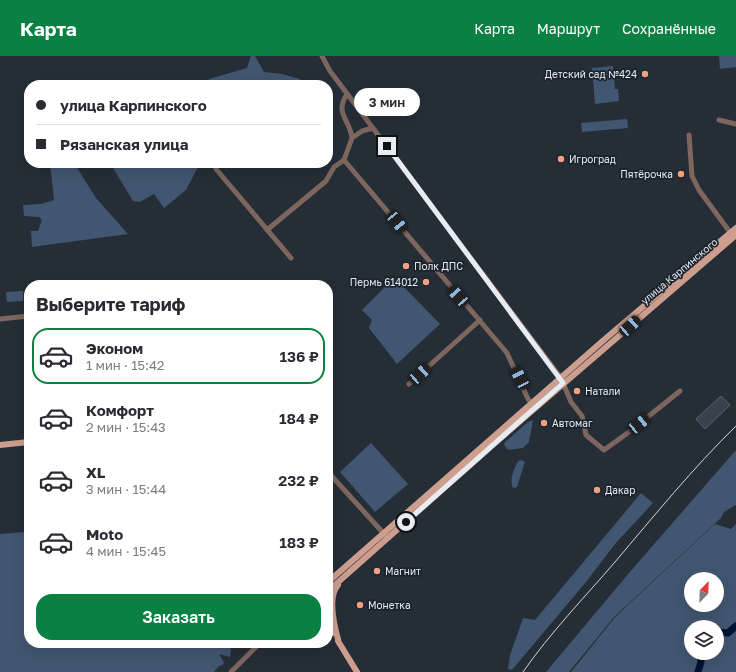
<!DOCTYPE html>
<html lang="ru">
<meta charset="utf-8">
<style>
:root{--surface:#fff;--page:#f7f7f7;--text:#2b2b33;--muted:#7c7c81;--line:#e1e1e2;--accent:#0b8043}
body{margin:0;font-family:"Golos Text",sans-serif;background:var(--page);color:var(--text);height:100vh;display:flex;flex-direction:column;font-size:15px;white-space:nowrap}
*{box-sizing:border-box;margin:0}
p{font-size:13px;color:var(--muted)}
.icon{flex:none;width:22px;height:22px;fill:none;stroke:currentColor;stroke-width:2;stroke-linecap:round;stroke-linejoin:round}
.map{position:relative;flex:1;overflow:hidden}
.drawer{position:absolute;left:24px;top:224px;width:309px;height:368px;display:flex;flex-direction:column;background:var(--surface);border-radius:16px;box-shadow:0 4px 16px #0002}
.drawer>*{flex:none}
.guide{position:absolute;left:24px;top:24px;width:309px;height:88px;border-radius:16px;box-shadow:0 4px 16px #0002;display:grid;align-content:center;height:88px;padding:0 12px;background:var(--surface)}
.needle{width:26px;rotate:23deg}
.controls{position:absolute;left:684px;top:516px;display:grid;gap:8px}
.controls a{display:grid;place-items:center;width:40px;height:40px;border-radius:50%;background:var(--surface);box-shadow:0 4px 16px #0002;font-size:20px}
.end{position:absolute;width:18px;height:18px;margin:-9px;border:5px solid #e7ecf3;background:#111;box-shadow:0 0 0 2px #111}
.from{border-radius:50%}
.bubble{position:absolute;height:28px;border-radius:14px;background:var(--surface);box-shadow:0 4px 16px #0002;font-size:13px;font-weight:600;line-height:28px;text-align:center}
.car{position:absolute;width:12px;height:24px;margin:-12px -6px;border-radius:5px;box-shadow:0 0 3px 1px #0007;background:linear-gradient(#222 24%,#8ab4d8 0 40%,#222 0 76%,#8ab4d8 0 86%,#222 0)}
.guide b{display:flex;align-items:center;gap:14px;height:38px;font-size:15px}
.guide b+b{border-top:1px solid var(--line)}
.guide i{width:10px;height:10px;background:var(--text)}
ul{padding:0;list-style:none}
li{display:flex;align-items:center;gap:12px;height:56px;margin:0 8px 6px;padding:0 4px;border:2px solid transparent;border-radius:16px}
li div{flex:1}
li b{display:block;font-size:15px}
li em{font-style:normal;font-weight:600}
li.active{border-color:var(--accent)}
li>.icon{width:36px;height:36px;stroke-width:1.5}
h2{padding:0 12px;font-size:18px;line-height:48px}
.cta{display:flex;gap:8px;margin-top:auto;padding:8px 12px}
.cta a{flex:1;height:46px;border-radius:16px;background:var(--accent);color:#fff;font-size:16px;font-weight:600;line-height:46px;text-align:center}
header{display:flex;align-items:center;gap:24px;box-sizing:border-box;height:56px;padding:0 20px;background:var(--accent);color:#fff}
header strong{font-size:19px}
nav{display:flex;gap:22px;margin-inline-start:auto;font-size:14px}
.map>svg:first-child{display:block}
.green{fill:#415670;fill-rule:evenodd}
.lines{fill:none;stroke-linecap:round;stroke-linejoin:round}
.river{stroke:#001233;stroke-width:7}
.building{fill:#39414c;stroke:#59626d}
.minor{stroke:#7c665d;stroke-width:5}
.major{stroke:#cd9e8d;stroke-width:6}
.rail{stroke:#d0d5dd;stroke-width:1}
.route{stroke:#e7ecf3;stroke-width:5}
.poi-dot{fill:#f2a081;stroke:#1b232d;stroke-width:1.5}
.labels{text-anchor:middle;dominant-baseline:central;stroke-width:3.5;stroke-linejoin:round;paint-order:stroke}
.poi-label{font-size:10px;fill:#e7ecf3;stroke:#1b232d;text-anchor:start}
.street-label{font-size:10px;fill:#e7ecf3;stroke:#1b232d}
</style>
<header>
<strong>Карта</strong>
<nav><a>Карта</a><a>Маршрут</a><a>Сохранённые</a></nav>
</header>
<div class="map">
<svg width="736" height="616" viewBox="0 0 736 616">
<rect width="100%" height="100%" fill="#252d37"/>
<!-- green -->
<path class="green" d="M251 0H255L264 16 282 18 300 23 301 29H206L209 23 247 12Z
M719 0H736V11L720 13Z
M613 10 615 33H618L619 45 595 48 592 12Z
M627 63 628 72 582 76 581 67Z
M50 107H74L96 142 128 178 32 191 31 175H38L42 164 39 161 24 160 23 149 41 148 54 144Z
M110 107H200L186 134 164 152 154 138 140 146 133 145Z
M392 224 399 226 440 268 397 308 369 272 372 264 362 254Z
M23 235V245L7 246 6 236Z
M533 364 529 386 523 392 508 394 504 389 505 386 528 366Z
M371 387 408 428 375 456 340 416Z
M736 394V449L724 456 721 462 615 560 569 616H546L629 517Z
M521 404 525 406 517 431 513 432C509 423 514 413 518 405Z
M641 437 653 447 615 488 586 526 512 614 508 613 510 599 523 562 535 564Z
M715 468 731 473 736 468V616H571L616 560ZM691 523H717V549H691ZM691 571H717V597H691Z
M24 476 29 505V587H227L231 593 230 601 219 598 224 606 223 609 219 610 214 616H0V478Z"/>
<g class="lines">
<!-- river -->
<path class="river" d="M717 576 728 577 736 570
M698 616 701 606 700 597"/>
</g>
<!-- building -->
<path class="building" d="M721 340 730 349 705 373 696 363Z"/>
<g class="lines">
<!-- minor -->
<path class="minor" d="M322 0 330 15 561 322 571 346 582 360 586 379 604 394 629 376 680 335
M347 38C334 58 350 63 352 82
M719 64 736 68
M689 79 692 120 699 134 732 179
M344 104 507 297 528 343 532 348
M216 113 291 202
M267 174 326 125 334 111 344 104 352 82 362 75 373 72
M0 263 29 260
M409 328 480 264
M328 416 386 480
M231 616 260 587"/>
<!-- major -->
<path class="major" d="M0 389 29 386
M328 526 605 283 736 172
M338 529C327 541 335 573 339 587
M328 535 496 386 736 179
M328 568 334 577
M338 585 357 616"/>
<!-- rail -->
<path class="rail" d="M523 616C550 577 584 542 615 506 654 460 693 412 736 370"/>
</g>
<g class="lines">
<!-- route -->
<path class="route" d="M387 90 563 327 406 466"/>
</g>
<!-- markers -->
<g class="poi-dot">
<circle cx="645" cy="18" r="4"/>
<circle cx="561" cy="103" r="4"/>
<circle cx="681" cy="118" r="4"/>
<circle cx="406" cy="210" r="4"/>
<circle cx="426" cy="226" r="4"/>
<circle cx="577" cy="335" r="4"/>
<circle cx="544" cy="367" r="4"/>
<circle cx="597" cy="434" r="4"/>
<circle cx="377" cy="515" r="4"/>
<circle cx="360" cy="549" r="4"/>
</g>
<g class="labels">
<!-- poi labels -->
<g class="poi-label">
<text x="637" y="18" text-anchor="end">Детский сад №424</text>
<text x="569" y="103">Игроград</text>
<text x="673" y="118" text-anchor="end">Пятёрочка</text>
<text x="414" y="210">Полк ДПС</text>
<text x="418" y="226" text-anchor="end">Пермь 614012</text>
<text x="585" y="335">Натали</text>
<text x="552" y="367">Автомаг</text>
<text x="605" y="434">Дакар</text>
<text x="385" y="515">Магнит</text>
<text x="368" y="549">Монетка</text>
</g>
<!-- street labels -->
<g class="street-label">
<text transform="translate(679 215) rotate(-40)">улица Карпинского</text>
</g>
</g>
</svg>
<div class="controls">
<a><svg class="needle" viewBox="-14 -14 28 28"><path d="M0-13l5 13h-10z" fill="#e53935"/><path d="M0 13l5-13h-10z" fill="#7c7c81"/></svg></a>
<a><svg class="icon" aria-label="layers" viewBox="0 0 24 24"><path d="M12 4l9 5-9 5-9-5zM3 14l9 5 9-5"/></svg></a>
</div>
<i class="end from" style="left:406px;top:466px"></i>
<i class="end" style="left:387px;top:90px"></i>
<div class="bubble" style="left:354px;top:32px;width:66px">3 мин</div>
<i class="car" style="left:397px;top:166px;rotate:141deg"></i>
<i class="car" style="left:458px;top:240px;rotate:318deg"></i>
<i class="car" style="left:630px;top:270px;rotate:48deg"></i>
<i class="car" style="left:420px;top:318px;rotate:48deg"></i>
<i class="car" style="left:520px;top:322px;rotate:333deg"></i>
<i class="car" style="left:639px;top:368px;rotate:51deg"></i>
<div class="guide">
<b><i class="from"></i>улица Карпинского</b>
<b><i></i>Рязанская улица</b>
</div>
<section class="drawer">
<h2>Выберите тариф</h2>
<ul>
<li class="active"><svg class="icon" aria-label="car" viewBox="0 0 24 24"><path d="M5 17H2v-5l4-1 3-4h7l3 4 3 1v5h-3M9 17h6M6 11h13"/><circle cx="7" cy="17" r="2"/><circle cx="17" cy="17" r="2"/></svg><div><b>Эконом</b><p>1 мин · 15:42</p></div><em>136 ₽</em></li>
<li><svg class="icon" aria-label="car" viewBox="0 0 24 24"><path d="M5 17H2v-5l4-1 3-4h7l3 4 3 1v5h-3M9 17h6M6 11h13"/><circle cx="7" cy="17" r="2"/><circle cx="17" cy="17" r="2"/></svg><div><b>Комфорт</b><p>2 мин · 15:43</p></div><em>184 ₽</em></li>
<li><svg class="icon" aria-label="car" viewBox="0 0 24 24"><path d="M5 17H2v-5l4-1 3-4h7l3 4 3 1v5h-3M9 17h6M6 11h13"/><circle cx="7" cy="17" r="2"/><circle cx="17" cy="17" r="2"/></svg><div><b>XL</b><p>3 мин · 15:44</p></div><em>232 ₽</em></li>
<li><svg class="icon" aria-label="car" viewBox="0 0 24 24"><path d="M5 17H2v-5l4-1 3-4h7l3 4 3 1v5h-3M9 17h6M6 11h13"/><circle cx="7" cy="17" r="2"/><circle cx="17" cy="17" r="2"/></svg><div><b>Moto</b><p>4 мин · 15:45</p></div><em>183 ₽</em></li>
</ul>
<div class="cta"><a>Заказать</a></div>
</section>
</div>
